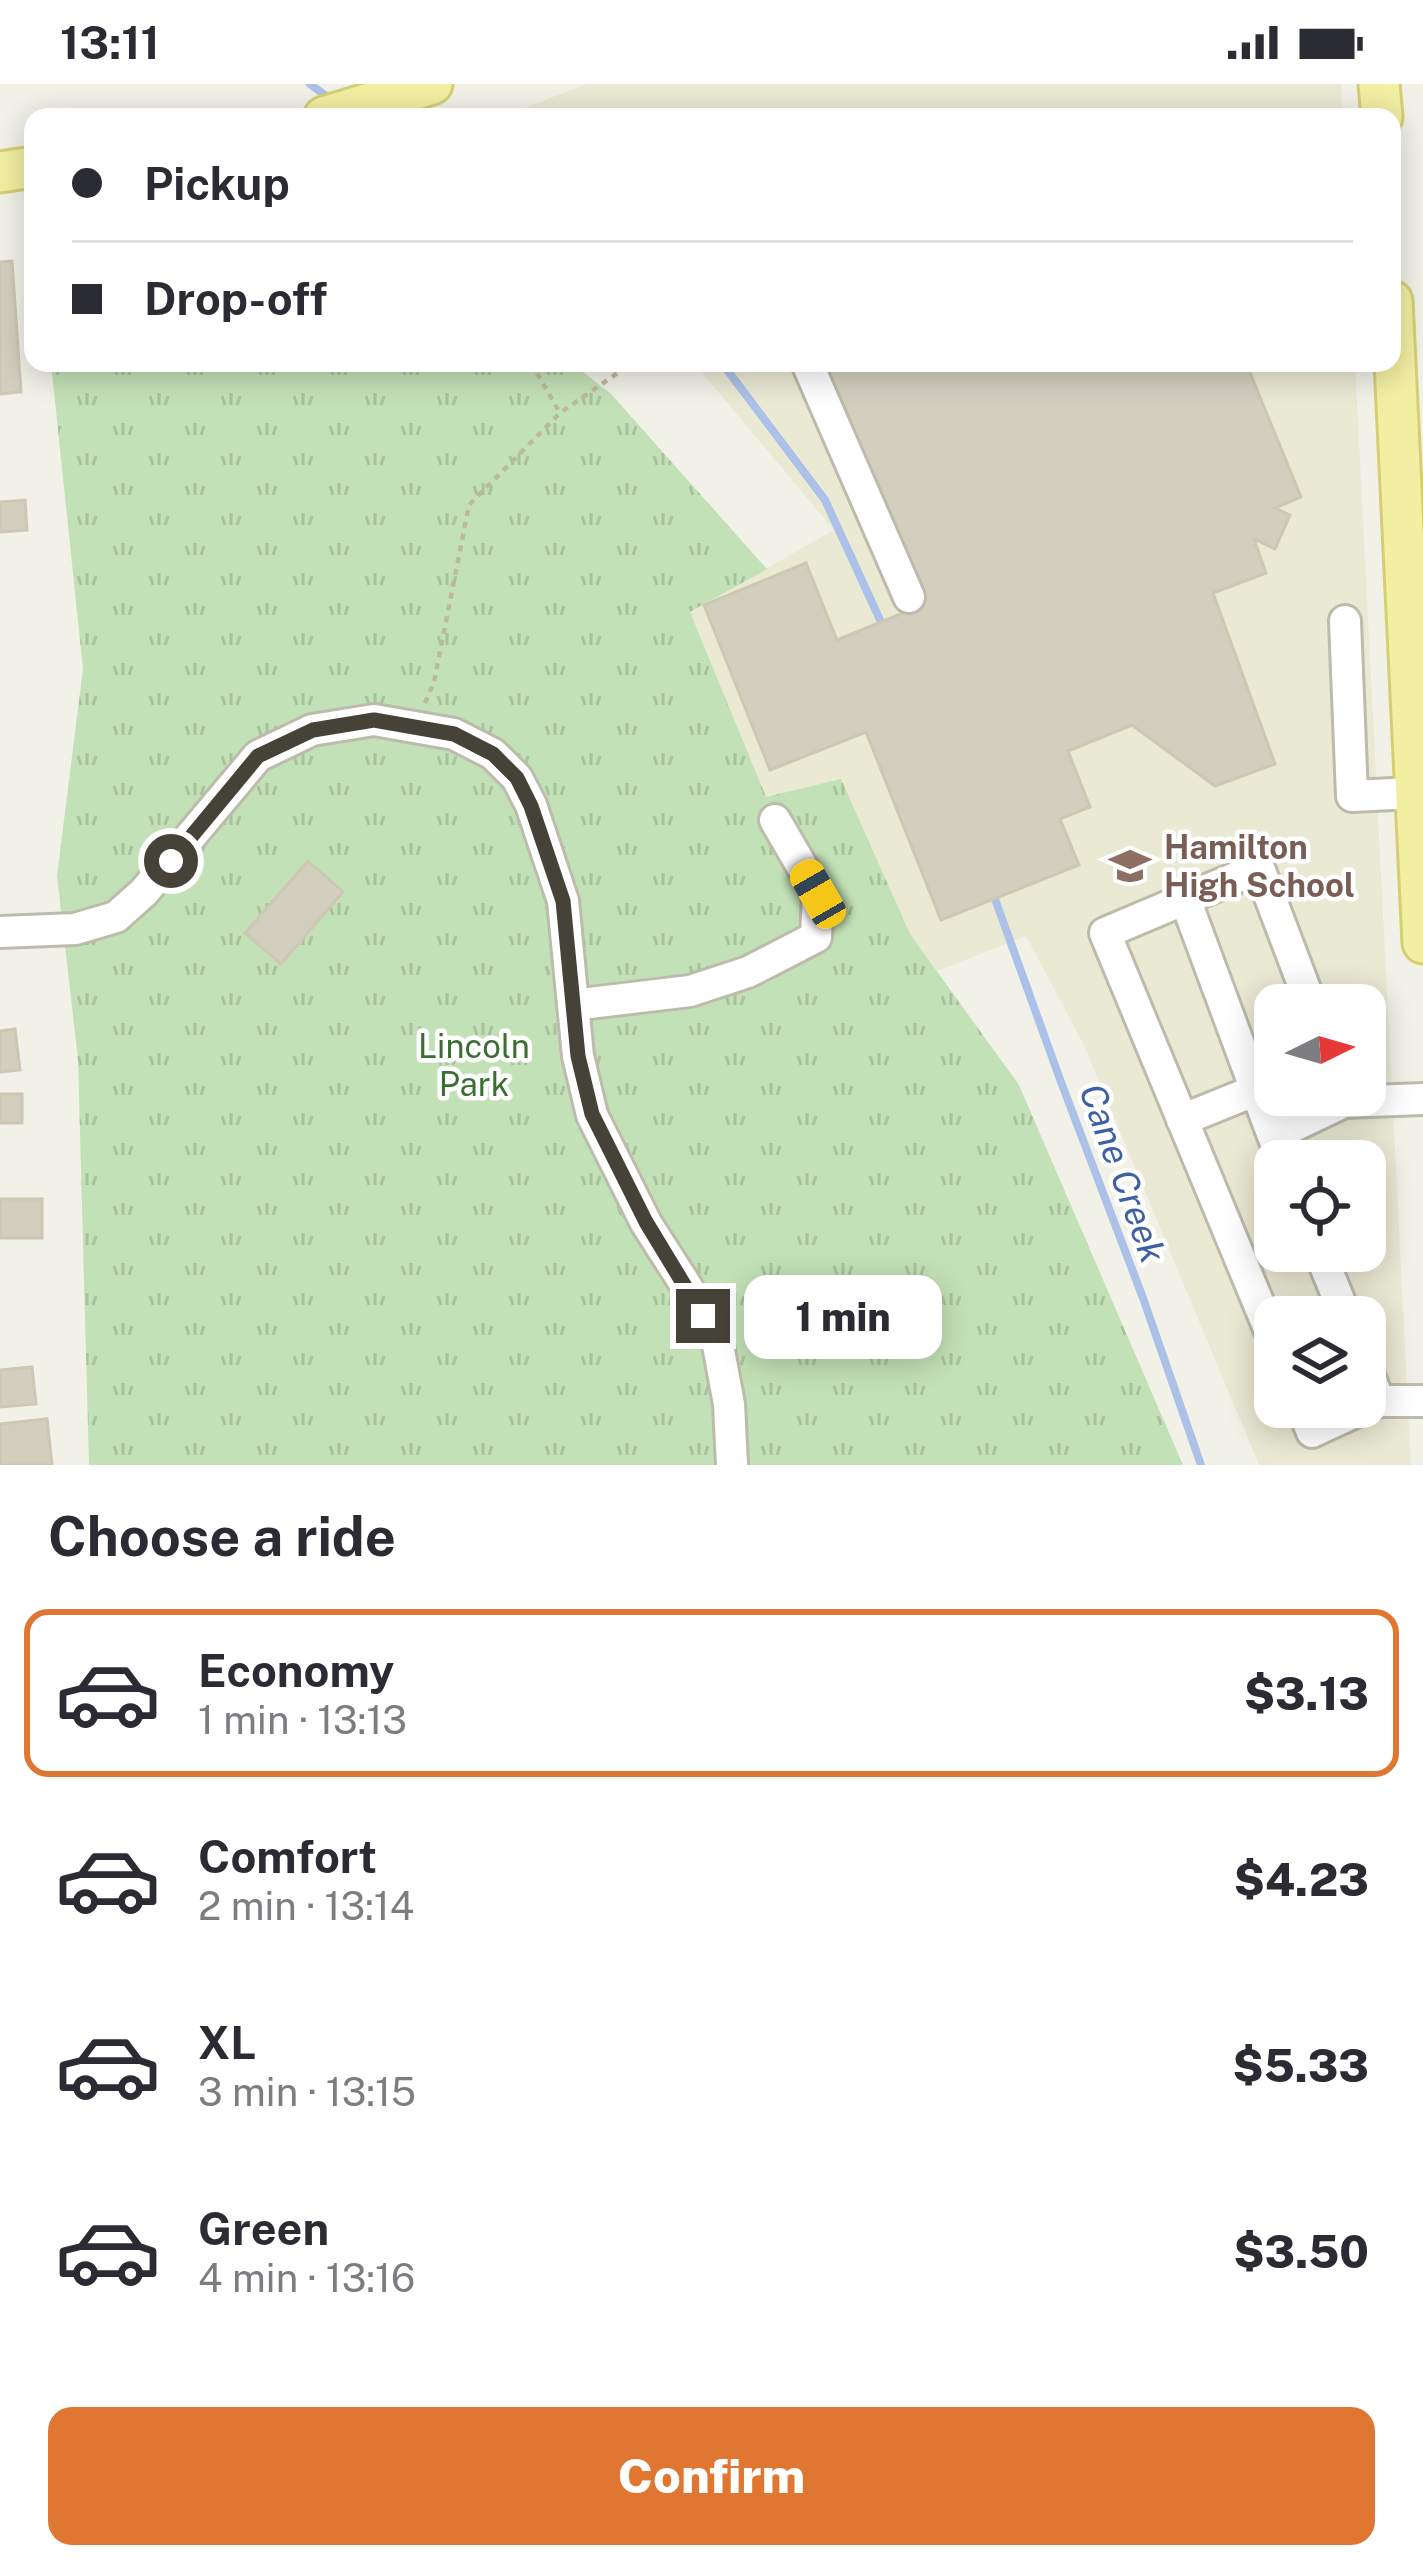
<!DOCTYPE html>
<meta charset="utf-8">
<style>
:root{--surface:#fff;--page:#f2f2f3;--text:#2b2b33;--muted:#7c7c81;--line:#e1e1e2;--accent:#df7632}
body{margin:0;font-family:"Public Sans",sans-serif;background:var(--page);color:var(--text);height:100vh;display:flex;flex-direction:column;font-size:45px;white-space:nowrap}
*{box-sizing:border-box;margin:0}
p{font-size:39px;color:var(--muted)}
.icon{flex:none;width:66px;height:66px;fill:none;stroke:currentColor;stroke-width:2;stroke-linecap:round;stroke-linejoin:round}
.map{position:relative;height:1381px;overflow:hidden}
.sheet{display:flex;flex-direction:column;background:var(--surface);flex:1}
.sheet>*{flex:none}
.guide{position:absolute;left:24px;top:24px;width:1377px;height:264px;border-radius:24px;box-shadow:0 6px 30px #0003;display:grid;align-content:center;height:264px;padding:0 48px;background:var(--surface)}
.needle{width:78px;rotate:85deg}
.buttons{position:absolute;left:1254px;top:900px;display:grid;gap:24px}
.buttons a{display:grid;place-items:center;width:132px;height:132px;border-radius:24px;background:var(--surface);box-shadow:0 6px 30px #0003;font-size:60px}
.end{position:absolute;width:54px;height:54px;margin:-27px;border:15px solid #454338;background:#fff;box-shadow:0 0 0 6px #fff}
.from{border-radius:50%}
.bubble{position:absolute;height:84px;border-radius:24px;background:var(--surface);box-shadow:0 6px 30px #0003;font-size:39px;font-weight:800;line-height:84px;text-align:center}
.car{position:absolute;width:36px;height:72px;margin:-36px -18px;border-radius:15px;box-shadow:0 0 9px 3px #0007;background:linear-gradient(#f5c518 24%,#345 0 40%,#f5c518 0 76%,#345 0 86%,#f5c518 0)}
.guide b{display:flex;align-items:center;gap:42px;height:114px;font-size:45px}
.guide b+b{border-top:3px solid var(--line)}
.guide i{width:30px;height:30px;background:var(--text)}
ul{padding:0;list-style:none}
li{display:flex;align-items:center;gap:36px;height:168px;margin:0 24px 18px;padding:0 24px;border:6px solid transparent;border-radius:24px}
li div{flex:1}
li b{display:block;font-size:45px}
li em{font-style:normal;font-weight:800}
li.on{border-color:var(--accent)}
li>.icon{width:108px;height:108px;stroke-width:1.5}
h2{padding:0 48px;font-size:54px;line-height:144px}
.action{display:flex;gap:24px;margin-top:auto;padding:24px 48px}
.action a{flex:1;height:138px;border-radius:24px;background:var(--accent);color:#fff;font-size:48px;font-weight:800;line-height:138px;text-align:center}
.status{display:flex;justify-content:space-between;align-items:center;height:84px;padding:0 60px;background:var(--surface);direction:ltr}
.status svg{height:33px;fill:currentColor}
.map>svg:first-child{display:block}
.education{fill:#e9e9d4;fill-rule:evenodd}
.park{fill:url(#park-tufts)}
.lines{fill:none;stroke-linecap:round;stroke-linejoin:round}
.stream{stroke:#acc1e7;stroke-width:8}
.building{fill:#d2cfbf;stroke:#ccc8b3;stroke-width:3}
.minor-casing{stroke:#bcbbac;stroke-width:36}
.major-casing{stroke:#d5cf74;stroke-width:45}
.path{stroke:#bcb99f;stroke-width:4.5;stroke-dasharray:6 6;stroke-linecap:butt}
.minor{stroke:#fff;stroke-width:30}
.major{stroke:#f2eea2;stroke-width:39}
.route{stroke:#454338;stroke-width:15}
.labels{text-anchor:middle;dominant-baseline:central;stroke-width:9;stroke-linejoin:round;paint-order:stroke}
.education-label{font-size:33px;font-weight:bold;fill:#785e54;stroke:#fff;text-anchor:start}
.park-label{font-size:33px;fill:#3b6f32;stroke:#fff}
.water-label{font-size:36px;font-style:italic;fill:#3e60a3;stroke:#fff}
</style>
<div class="status"><b>13:11</b><svg viewBox="0 0 49 12"><path d="M0 12V9h3v3zM5 12V6h3v6zM10 12V3h3v9zM15 12V0h3v12zM26 1h20v11H26zM47 4h2v5h-2z"/></svg></div>
<div class="map">
<svg width="1423" height="1381" viewBox="0 0 1423 1381">
<defs>
<pattern id="park-tufts" width="24" height="20" patternUnits="userSpaceOnUse" patternTransform="scale(3)"><rect width="24" height="20" fill="#c3e1b6"/><path d="M3 7l-1-3M5 7V3M7 7l1-3M15 17l-1-3M17 17v-4M19 17l1-3" fill="none" stroke="#a9c29d"/></pattern>
</defs>
<rect width="100%" height="100%" fill="#f2f1e8"/>
<!-- education -->
<path class="education" d="M587 0H1341L1342 33H501Z
M694 279H1355L1411 1381H1259L1083 959 1026 852 937 887 910 850 766 714 690 528 834 446ZM1275 921H1365V1011H1275ZM1275 1077H1365V1167H1275ZM1275 1233H1365V1323H1275Z"/>
<!-- park -->
<path class="park" d="M51 279H572L611 310 767 485 690 528 766 713 841 695 910 850 1019 1001 1183 1381H89L78 975 57 792 83 585Z"/>
<g class="lines">
<!-- stream -->
<path class="stream" d="M310 0 330 15
M722 279 825 416 881 538
M995 815 1061 998 1143 1214 1201 1381"/>
</g>
<!-- building -->
<path class="building" d="M12 177 21 308 0 310V178Z
M826 279H1246L1301 413 1275 424 1290 431 1275 465 1254 455 1266 489 1213 509 1275 680 1215 702 1132 641 1068 667 1090 723 1060 735 1079 781 941 836 866 648 770 686 704 521 806 479 837 556 923 521Z
M25 416 27 446 0 448V418Z
M308 777 343 808 281 880 245 849Z
M15 945 20 986 0 988V947Z
M0 1010H22V1039H0Z
M0 1115H42V1154H0Z
M32 1283 36 1320 0 1323V1286Z
M47 1335 52 1381H0V1340Z"/>
<g class="lines">
<!-- minor casing -->
<g class="minor-casing">
<path id="minor" d="M807 279 909 513
M1345 537 1352 712 1414 709
M1185 815 1273 1052
M0 848 75 845 116 833 144 808 258 672 312 646 374 636 454 650 493 670 517 694 531 721 563 817 578 972 592 1031 646 1139 687 1203 718 1261 729 1320 732 1381
M573 921 690 907 748 888 816 853 818 810 775 736
M1182 1036 1256 1006
M1283 1077 1273 1052 1344 1018 1423 1015
M1319 1167 1346 1233
M1275 1259 1105 849 1259 784 1311 921
M1379 1317H1423
M1302 1323 1312 1348 1379 1317 1365 1281"/>
</g>
<!-- major casing -->
<g class="major-casing">
<path id="major" d="M1379 0 1382 33
M324 33 432 0
M0 88 33 83
M1392 217 1423 859"/>
</g>
<!-- path -->
<path class="path" d="M531 279 560 329
M425 619 434 598 469 421 560 329 632 279"/>
<!-- minor -->
<use href="#minor" class="minor"/>
<!-- major -->
<use href="#major" class="major"/>
</g>
<g class="lines">
<!-- route -->
<path class="route" d="M171 777 258 672 313 646 374 636 454 650 493 670 517 694 531 722 563 817 578 972 592 1030 646 1138 703 1232"/>
</g>
<!-- icons -->
<defs>
<g id="school-bare" transform="scale(3.24)"><path d="M0-5L7-2L0 1L-7-2ZM-4 1L0 2.5L4 1V4Q0 6-4 4Z" fill="#8d6e63" stroke="#fff" stroke-width="2.5" paint-order="stroke"/></g>
</defs>
<g fill-rule="evenodd">
<use href="#school-bare" x="1130" y="782"/>
</g>
<g class="labels">
<!-- education labels -->
<g class="education-label">
<text x="1164" y="763">Hamilton<tspan x="1164" dy="38">High School</tspan></text>
</g>
<!-- park labels -->
<g class="park-label">
<text x="474" y="962">Lincoln<tspan x="474" dy="38">Park</tspan></text>
</g>
<!-- water labels -->
<g class="water-label">
<text transform="translate(1123 1089) rotate(70)">Cane Creek</text>
</g>
</g>
</svg>
<div class="buttons">
<a><svg class="needle" viewBox="-14 -14 28 28"><path d="M0-13l5 13h-10z" fill="#e53935"/><path d="M0 13l5-13h-10z" fill="#7c7c81"/></svg></a>
<a><svg class="icon" aria-label="locate" viewBox="0 0 24 24"><circle cx="12" cy="12" r="6"/><path d="M12 2v4M12 18v4M2 12h4M18 12h4"/></svg></a>
<a><svg class="icon" aria-label="layers" viewBox="0 0 24 24"><path d="M12 4l9 5-9 5-9-5zM3 14l9 5 9-5"/></svg></a>
</div>
<i class="end from" style="left:171px;top:777px"></i>
<i class="end" style="left:703px;top:1232px"></i>
<div class="bubble" style="left:744px;top:1191px;width:198px">1 min</div>
<i class="car" style="left:818px;top:810px;rotate:330deg"></i>
<div class="guide">
<b><i class="from"></i>Pickup</b>
<b><i></i>Drop-off</b>
</div>
</div>
<section class="sheet">
<h2>Choose a ride</h2>
<ul>
<li class="on"><svg class="icon" aria-label="car" viewBox="0 0 24 24"><path d="M5 17H2v-5l4-1 3-4h7l3 4 3 1v5h-3M9 17h6M6 11h13"/><circle cx="7" cy="17" r="2"/><circle cx="17" cy="17" r="2"/></svg><div><b>Economy</b><p>1 min · 13:13</p></div><em>$3.13</em></li>
<li><svg class="icon" aria-label="car" viewBox="0 0 24 24"><path d="M5 17H2v-5l4-1 3-4h7l3 4 3 1v5h-3M9 17h6M6 11h13"/><circle cx="7" cy="17" r="2"/><circle cx="17" cy="17" r="2"/></svg><div><b>Comfort</b><p>2 min · 13:14</p></div><em>$4.23</em></li>
<li><svg class="icon" aria-label="car" viewBox="0 0 24 24"><path d="M5 17H2v-5l4-1 3-4h7l3 4 3 1v5h-3M9 17h6M6 11h13"/><circle cx="7" cy="17" r="2"/><circle cx="17" cy="17" r="2"/></svg><div><b>XL</b><p>3 min · 13:15</p></div><em>$5.33</em></li>
<li><svg class="icon" aria-label="car" viewBox="0 0 24 24"><path d="M5 17H2v-5l4-1 3-4h7l3 4 3 1v5h-3M9 17h6M6 11h13"/><circle cx="7" cy="17" r="2"/><circle cx="17" cy="17" r="2"/></svg><div><b>Green</b><p>4 min · 13:16</p></div><em>$3.50</em></li>
</ul>
<div class="action"><a>Confirm</a></div>
</section>
